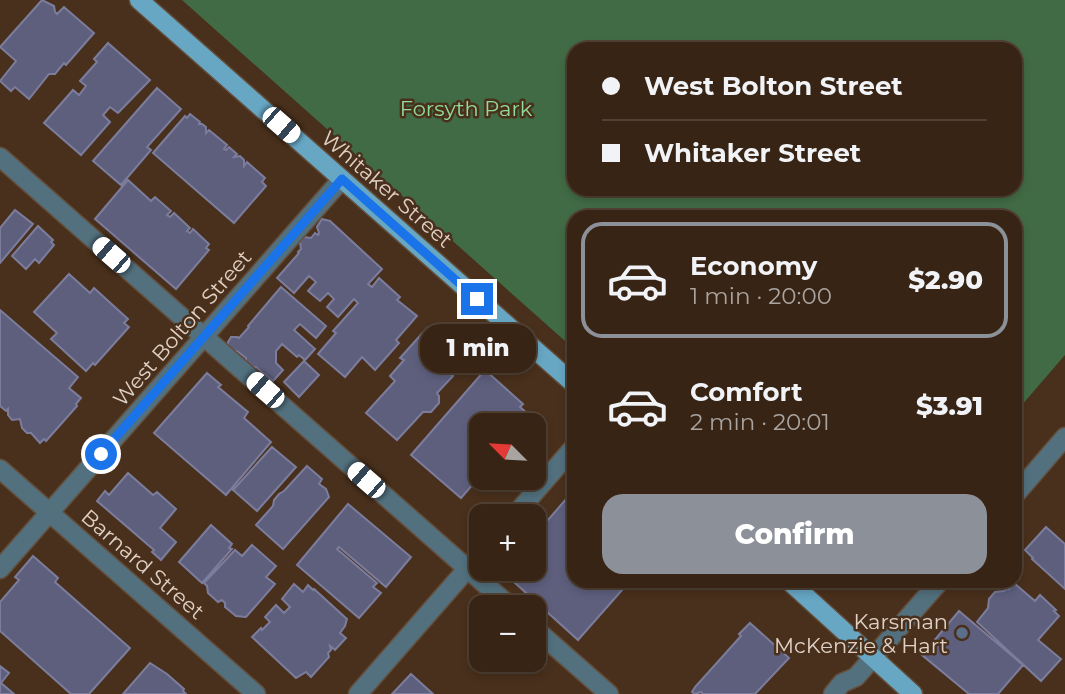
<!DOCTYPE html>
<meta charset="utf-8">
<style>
:root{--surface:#372415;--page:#423022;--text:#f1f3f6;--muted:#aaa4a0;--line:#514134;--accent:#8c9099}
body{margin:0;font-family:Montserrat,sans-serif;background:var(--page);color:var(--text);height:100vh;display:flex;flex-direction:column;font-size:26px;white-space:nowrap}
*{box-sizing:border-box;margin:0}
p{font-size:23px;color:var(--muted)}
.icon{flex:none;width:38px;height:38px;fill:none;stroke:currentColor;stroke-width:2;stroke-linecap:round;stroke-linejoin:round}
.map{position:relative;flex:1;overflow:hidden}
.details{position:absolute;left:567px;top:210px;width:455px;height:378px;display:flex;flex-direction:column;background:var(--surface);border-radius:21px;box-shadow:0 4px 10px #0003,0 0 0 2px var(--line)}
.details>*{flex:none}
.hud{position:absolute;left:567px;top:42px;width:455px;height:154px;border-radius:21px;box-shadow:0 4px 10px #0003,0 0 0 2px var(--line);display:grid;align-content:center;height:154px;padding:0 35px;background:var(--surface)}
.needle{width:46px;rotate:294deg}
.fabs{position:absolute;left:469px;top:413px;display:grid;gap:14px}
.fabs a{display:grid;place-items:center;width:77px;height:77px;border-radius:14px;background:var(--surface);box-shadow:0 4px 10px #0003,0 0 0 2px var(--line);font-size:35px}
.end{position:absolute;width:32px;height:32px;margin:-16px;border:9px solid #1a73e8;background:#fff;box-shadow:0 0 0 4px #fff}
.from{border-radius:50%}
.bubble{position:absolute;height:49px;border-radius:21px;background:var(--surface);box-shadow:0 4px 10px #0003,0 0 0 2px var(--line);font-size:23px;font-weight:800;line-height:49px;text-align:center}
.car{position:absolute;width:21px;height:42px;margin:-21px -10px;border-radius:9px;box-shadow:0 0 5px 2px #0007;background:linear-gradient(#fff 24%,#345 0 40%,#fff 0 76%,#345 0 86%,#fff 0)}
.hud b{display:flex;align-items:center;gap:24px;height:66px;font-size:26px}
.hud b+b{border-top:2px solid var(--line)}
.hud i{width:18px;height:18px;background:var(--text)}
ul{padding:12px 0 0;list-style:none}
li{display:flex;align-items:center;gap:21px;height:116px;margin:0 14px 10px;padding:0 21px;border:4px solid transparent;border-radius:21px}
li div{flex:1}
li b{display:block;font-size:26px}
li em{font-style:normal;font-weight:800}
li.active{border-color:var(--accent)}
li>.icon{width:63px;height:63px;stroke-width:1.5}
.button{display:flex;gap:14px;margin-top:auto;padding:14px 35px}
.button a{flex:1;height:80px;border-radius:21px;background:var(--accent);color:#fff;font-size:28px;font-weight:800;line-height:80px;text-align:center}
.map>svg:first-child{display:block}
.green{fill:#416b45;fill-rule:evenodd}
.building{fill:#5e5f7d;stroke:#7c7d9d;stroke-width:2}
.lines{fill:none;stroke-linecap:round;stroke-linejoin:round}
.minor-casing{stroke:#644d3a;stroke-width:21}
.major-casing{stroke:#644d3a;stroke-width:21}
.minor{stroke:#52707e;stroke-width:18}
.major{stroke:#67a7c4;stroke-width:18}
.route{stroke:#1a73e8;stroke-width:9}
.service-dot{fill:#5c6f8a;stroke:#49301c;stroke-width:2.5}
.labels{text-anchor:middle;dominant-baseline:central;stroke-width:5;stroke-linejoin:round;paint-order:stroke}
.park-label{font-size:21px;fill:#91dc97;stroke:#49301c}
.street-label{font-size:21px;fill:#e1d1c5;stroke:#49301c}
.poi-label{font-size:21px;fill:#e1d1c5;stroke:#49301c;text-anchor:end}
</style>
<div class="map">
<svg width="1065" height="694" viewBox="0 0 1065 694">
<rect width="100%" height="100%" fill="#49301c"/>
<!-- green -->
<path class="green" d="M182 0H1065V355L1015 413V217H574V349ZM574 49H1015V189H574Z"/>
<!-- building -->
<path class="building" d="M42 0 54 6 55 12 57 14 64 7 94 33 66 65 64 63 55 74H49L29 99 15 87 11 91 0 81 16 61 0 47Z
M108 43 150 80 118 113 110 107 103 115 110 122 81 155 44 123 73 90 79 95 86 86 80 81 97 62 94 59Z
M157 88 181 109 147 147 151 150 121 185 93 161Z
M190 114 200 122 199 124H202L206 127V133L209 130 227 145 224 149 226 150 229 147 237 154 234 157 240 156 244 160V166L247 162 265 178 262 182 266 186 234 223 153 153 185 116 187 118Z
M128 180 151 201 155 197 171 211 167 215 170 217 174 213 190 228 187 231 190 233 193 229 209 244 206 248 209 250 176 289 95 219Z
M15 210 33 224 0 263V228Z
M322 219 330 221 382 269 368 284 372 287 379 278 400 297 397 300 417 316 396 340 399 343 375 370 362 357 345 377 318 354 336 333 333 331 358 303 354 299 338 317 327 307 334 299 328 293 320 301 308 291 316 282 309 276 294 293 277 278 299 253 298 252 301 249 300 242 304 237 311 238 315 233 318 235 319 233 317 227Z
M38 226 53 240 51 242 54 245 39 263 35 259 26 269 12 256Z
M69 274 90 293 94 288 128 319 124 323 129 327 95 365 93 363 86 371 51 339 57 333 34 312Z
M281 287 326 326 316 338 300 324 294 330 315 349 305 360 299 355 297 357 282 344 276 351V363L283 370 273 381 256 367 250 368 246 364V358L237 351 233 352 227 348V344L231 337H237L239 338 249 327 248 326Z
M0 310 78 377 69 388 81 398 76 404 77 406 46 441 44 439 40 443 31 433H27L22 428 20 419 12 420 8 415V409L6 411 0 406Z
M427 328 454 353 443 366 453 376 437 393 439 396V403L431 412H423L397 440 366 413 395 381 390 376 404 360 400 358Z
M304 361 319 375 299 397 284 382Z
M485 370 523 404 520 407 528 414 518 425H481V475L461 498 411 455Z
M207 373 221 385 218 387 248 412 244 418 271 442 226 495 154 433Z
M272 447 296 467 257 511 233 490Z
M307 466 322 479 319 484 326 489 329 497 283 549 256 525 273 506 274 500 279 494 284 491Z
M128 473 153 495 157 492 176 509 160 528 176 542 161 560 152 552 154 550 97 501 105 491 109 495Z
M574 490V581H630L578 640 503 572 505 569H534V536Z
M348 504 411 557 386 587 339 547 337 549 377 583 373 587 381 593 359 618 297 565Z
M211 525 232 544 229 548 232 549 202 583 179 562Z
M1046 527 1065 544V589L1032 559 1033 558 1025 550Z
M252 545 276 566 266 577 275 584 246 617 236 616 225 607V603L222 600 218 602 208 593 207 586 204 583 235 550 242 556Z
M33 556 58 578 55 582 130 648 89 694H71L0 631V602L19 580 15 577Z
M1014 583 1035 601 1040 595 1056 610 1054 611 1059 616 1038 640 1061 659 1041 681 977 622 988 608 989 599 995 592 1004 591 1007 588 1009 589Z
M294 584 303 592 308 585 313 590 314 589 347 619 345 626 340 633 346 638 335 650 330 646 331 650 328 653 329 657 311 677 306 672 296 678 252 637 261 628 262 630 270 622 265 617 276 605 284 613 290 607 282 599Z
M959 611 1023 665 998 694H969L922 655Z
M750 623 789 658 755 694H703L701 692 695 694 692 692 695 687 741 636 739 634Z
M150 663 167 674 184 689 183 691 186 694H123Z
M0 666 9 673 1 683 14 694H0Z
M411 674 433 694H392Z"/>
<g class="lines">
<!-- minor casing -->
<g class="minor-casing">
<path id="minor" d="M0 157 511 607
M0 469 256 694
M1015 495 1065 437
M514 516 574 447
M0 569 342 179
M534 628 609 694
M358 694 481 553
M833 694 842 683 856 677 940 581"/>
</g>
<!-- major casing -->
<g class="major-casing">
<path id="major" d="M139 0 574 384
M789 581 913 694"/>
</g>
<!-- minor -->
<use href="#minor" class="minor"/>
<!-- major -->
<use href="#major" class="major"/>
</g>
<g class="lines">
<!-- route -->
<path class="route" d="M101 454 342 179 477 299"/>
</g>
<!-- markers -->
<circle class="service-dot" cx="962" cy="633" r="7"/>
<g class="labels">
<!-- park labels -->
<g class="park-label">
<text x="466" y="108">Forsyth Park</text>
</g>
<!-- street labels -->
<g class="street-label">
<text transform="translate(387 189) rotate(41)">Whitaker Street</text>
<text transform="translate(182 328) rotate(-49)">West Bolton Street</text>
<text transform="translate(143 564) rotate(41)">Barnard Street</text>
</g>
<!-- poi labels -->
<g class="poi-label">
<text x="948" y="621">Karsman<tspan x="948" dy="24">McKenzie &amp; Hart</tspan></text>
</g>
</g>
</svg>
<div class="fabs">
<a><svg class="needle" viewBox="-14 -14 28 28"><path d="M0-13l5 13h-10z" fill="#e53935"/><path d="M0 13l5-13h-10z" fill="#aaa4a0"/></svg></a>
<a>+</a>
<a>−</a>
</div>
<i class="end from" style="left:101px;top:454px"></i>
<i class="end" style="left:477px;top:299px"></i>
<div class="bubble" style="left:420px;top:324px;width:116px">1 min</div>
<i class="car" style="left:281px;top:125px;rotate:131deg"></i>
<i class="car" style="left:111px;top:255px;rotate:311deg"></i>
<i class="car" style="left:265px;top:390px;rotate:311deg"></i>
<i class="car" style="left:366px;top:480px;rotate:311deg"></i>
<div class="hud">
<b><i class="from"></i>West Bolton Street</b>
<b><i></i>Whitaker Street</b>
</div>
<section class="details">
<ul>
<li class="active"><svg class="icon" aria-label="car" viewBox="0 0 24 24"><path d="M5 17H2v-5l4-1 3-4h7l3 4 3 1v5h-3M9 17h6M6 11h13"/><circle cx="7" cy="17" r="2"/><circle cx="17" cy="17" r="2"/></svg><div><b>Economy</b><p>1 min · 20:00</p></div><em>$2.90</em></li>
<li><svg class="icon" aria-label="car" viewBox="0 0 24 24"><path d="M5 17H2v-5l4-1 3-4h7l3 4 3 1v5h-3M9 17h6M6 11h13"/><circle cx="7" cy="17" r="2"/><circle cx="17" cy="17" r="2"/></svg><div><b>Comfort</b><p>2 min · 20:01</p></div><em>$3.91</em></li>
</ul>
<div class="button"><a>Confirm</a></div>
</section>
</div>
